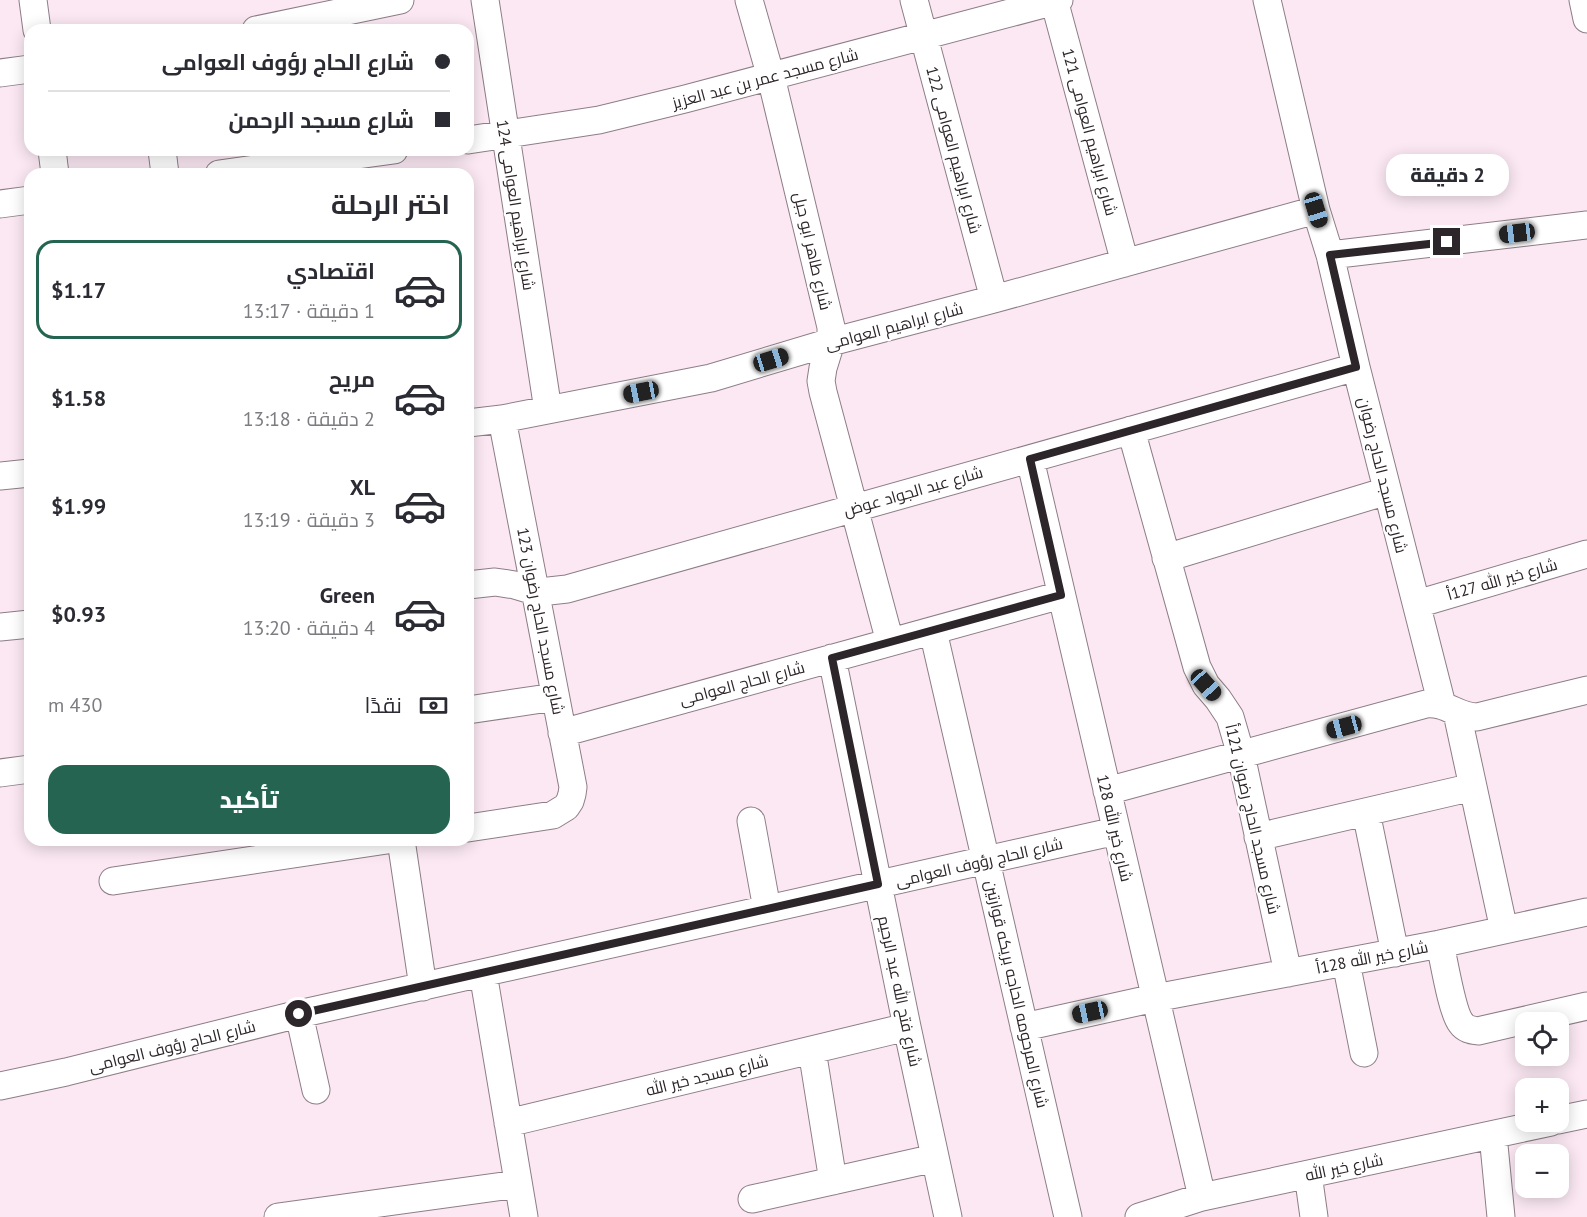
<!DOCTYPE html>
<html lang="ar">
<meta charset="utf-8">
<style>
:root{--surface:#fff;--page:#f7f7f7;--text:#2b2b33;--muted:#7c7c81;--line:#e1e1e2;--accent:#246451}
body{margin:0;font-family:"PT Sans",Cairo,sans-serif;background:var(--page);color:var(--text);direction:rtl;height:100vh;display:flex;flex-direction:column;font-size:22px;white-space:nowrap}
*{box-sizing:border-box;margin:0}
p{font-size:20px;color:var(--muted)}
.icon{flex:none;width:33px;height:33px;fill:none;stroke:currentColor;stroke-width:2;stroke-linecap:round;stroke-linejoin:round}
.map{position:relative;flex:1;overflow:hidden;direction:ltr}
.side{position:absolute;left:24px;top:168px;width:450px;height:678px;display:flex;flex-direction:column;background:var(--surface);border-radius:18px;box-shadow:0 3px 15px #0003;direction:rtl}
.side>*{flex:none}
.top-card{position:absolute;left:24px;top:24px;width:450px;height:132px;border-radius:18px;box-shadow:0 3px 15px #0003;direction:rtl;display:grid;align-content:center;height:132px;padding:0 24px;background:var(--surface)}
.buttons{position:absolute;left:1515px;top:1012px;display:grid;gap:12px}
.buttons a{display:grid;place-items:center;width:54px;height:54px;border-radius:12px;background:var(--surface);box-shadow:0 3px 15px #0003;font-size:30px}
.end{position:absolute;width:27px;height:27px;margin:-14px;border:8px solid #2c2529;background:#fff;box-shadow:0 0 0 3px #fff}
.from{border-radius:50%}
.bubble{position:absolute;height:42px;border-radius:18px;background:var(--surface);box-shadow:0 3px 15px #0003;font-size:20px;font-weight:800;line-height:42px;text-align:center;direction:rtl}
.car{position:absolute;width:18px;height:36px;margin:-18px -9px;border-radius:8px;box-shadow:0 0 4px 2px #0007;background:linear-gradient(#222 24%,#8ab4d8 0 40%,#222 0 76%,#8ab4d8 0 86%,#222 0)}
.top-card b{display:flex;align-items:center;gap:21px;height:57px;font-size:22px}
.top-card b+b{border-top:2px solid var(--line)}
.top-card i{width:15px;height:15px;background:var(--text)}
ul{padding:0;list-style:none}
li{display:flex;align-items:center;gap:18px;height:99px;margin:0 12px 9px;padding:0 12px;border:3px solid transparent;border-radius:18px}
li div{flex:1}
li b{display:block;font-size:22px}
li em{font-style:normal;font-weight:800}
li.active{border-color:var(--accent)}
li>.icon{width:54px;height:54px;stroke-width:1.5}
h2{padding:0 24px;font-size:27px;line-height:72px}
.pay{display:flex;align-items:center;gap:15px;height:66px;padding:0 24px;font-size:22px}
.pay p{margin-inline-start:auto}
.primary-button{display:flex;gap:12px;margin-top:auto;padding:12px 24px}
.primary-button a{flex:1;height:69px;border-radius:18px;background:var(--accent);color:#fff;font-size:24px;font-weight:800;line-height:69px;text-align:center}
.map>svg:first-child{display:block}
.lines{fill:none;stroke-linecap:round;stroke-linejoin:round}
.minor-casing{stroke:#8e7d86;stroke-width:29}
.minor{stroke:#fff;stroke-width:27}
.route{stroke:#2c2529;stroke-width:8}
.labels{text-anchor:middle;dominant-baseline:central;stroke-width:4.5;stroke-linejoin:round;paint-order:stroke}
.street-label{font-size:16px;fill:#2c2529;stroke:#fff}
</style>
<div class="map">
<svg width="1587" height="1217" viewBox="0 0 1587 1217">
<rect width="100%" height="100%" fill="#fbe8f3"/>
<g class="lines">
<!-- minor casing -->
<g class="minor-casing">
<path id="minor" d="M33 0 37 30
M485 0 548 410
M749 0 771 77 831 327V342L823 368 821 381 823 392 890 642
M914 0 994 299
M1054 0 1125 263
M1267 0 1316 210 1330 255 1356 367 1442 705
M1583 0 1587 19
M256 30 400 0
M0 73 30 69
M468 140 599 120 685 99 1059 0
M52 150 55 174
M162 150 165 174
M219 174 394 150
M0 204 30 200
M1330 255 1587 225
M468 423 502 419 711 378 831 342 994 299 1316 210
M1131 430 1197 667 1206 685 1218 699 1230 717 1241 755 1288 973
M1030 459 1202 1197
M0 476 30 473
M1166 558 1387 491
M468 585 495 582 515 585 535 591H549L567 589 1356 367
M1417 604 1587 554
M0 627 30 624
M933 631 1068 1217
M832 658 907 1027 948 1217
M468 710 555 697
M1457 713 1504 930
M562 733 1061 595
M0 773 30 769
M1107 791 1426 704C1447 702 1457 717 1477 717L1587 690
M1366 812 1395 953
M751 821 767 909
M468 828 553 815 566 807 570 801 572 794 573 787 502 419
M1258 837 1473 787
M401 840 423 987
M113 881 387 840
M1440 944C1444 961 1452 1012 1461 1023 1465 1029 1471 1030 1478 1031L1587 1006
M1346 962 1364 1053
M483 973 524 1217
M299 1014 316 1090
M1024 1027 1155 998 1440 944 1587 912
M812 1050 833 1181
M0 1086 66 1072 299 1014 1116 831
M1558 1120 1587 1114
M508 1123 907 1027
M1493 1135 1501 1217
M1308 1174 1314 1217
M752 1199 935 1158
M278 1217 518 1184
M1139 1217 1202 1197 1551 1122"/>
</g>
<!-- minor -->
<use href="#minor" class="minor"/>
</g>
<g class="lines">
<!-- route -->
<path class="route" d="M299 1014 878 884 832 658 1061 595 1030 459 1356 367 1330 255 1447 242"/>
</g>
<g class="labels">
<!-- street labels -->
<g class="street-label">
<text transform="translate(765 78) rotate(-15)">شارع مسجد عمر بن عبد العزيز</text>
<text transform="translate(1090 132) rotate(75)">شارع ابراهيم العوامى 121</text>
<text transform="translate(954 150) rotate(75)">شارع ابراهيم العوامى 122</text>
<text transform="translate(516 205) rotate(81)">شارع ابراهيم العوامى 124</text>
<text transform="translate(813 251) rotate(77)">شارع طاهر ابو جبل</text>
<text transform="translate(894 326) rotate(-15)">شارع ابراهيم العوامى</text>
<text transform="translate(1383 475) rotate(76)">شارع مسجد الحاج رضوان</text>
<text transform="translate(913 491) rotate(-16)">شارع عبد الجواد عوض</text>
<text transform="translate(1502 579) rotate(-16)">شارع خير الله 127أ</text>
<text transform="translate(541 621) rotate(79)">شارع مسجد الحاج رضوان 123</text>
<text transform="translate(742 683) rotate(-15)">شارع الحاج العوامى</text>
<text transform="translate(1253 819) rotate(77)">شارع مسجد الحاج رضوان 121أ</text>
<text transform="translate(1115 828) rotate(77)">شارع خير الله 128</text>
<text transform="translate(979 862) rotate(-13)">شارع الحاج رؤوف العوامى</text>
<text transform="translate(1372 957) rotate(-11)">شارع خير الله 128أ</text>
<text transform="translate(900 991) rotate(78)">شارع فتح الله عبد الرحيم</text>
<text transform="translate(1017 994) rotate(77)">شارع المرحومه الحاجه بريكه قوارتين</text>
<text transform="translate(172 1046) rotate(-14)">شارع الحاج رؤوف العوامى</text>
<text transform="translate(707 1075) rotate(-14)">شارع مسجد خير الله</text>
<text transform="translate(1344 1167) rotate(-12)">شارع خير الله</text>
</g>
</g>
</svg>
<div class="buttons">
<a><svg class="icon" aria-label="locate" viewBox="0 0 24 24"><circle cx="12" cy="12" r="6"/><path d="M12 2v4M12 18v4M2 12h4M18 12h4"/></svg></a>
<a>+</a>
<a>−</a>
</div>
<i class="end from" style="left:299px;top:1014px"></i>
<i class="end" style="left:1447px;top:242px"></i>
<div class="bubble" style="left:1386px;top:154px;width:123px">2 دقيقة</div>
<i class="car" style="left:1316px;top:210px;rotate:163deg"></i>
<i class="car" style="left:1517px;top:233px;rotate:263deg"></i>
<i class="car" style="left:771px;top:360px;rotate:73deg"></i>
<i class="car" style="left:641px;top:392px;rotate:259deg"></i>
<i class="car" style="left:1206px;top:685px;rotate:138deg"></i>
<i class="car" style="left:1344px;top:727px;rotate:255deg"></i>
<i class="car" style="left:1090px;top:1012px;rotate:258deg"></i>
<div class="top-card">
<b><i class="from"></i>شارع الحاج رؤوف العوامى</b>
<b><i></i>شارع مسجد الرحمن</b>
</div>
<section class="side">
<h2>اختر الرحلة</h2>
<ul>
<li class="active"><svg class="icon" aria-label="car" viewBox="0 0 24 24"><path d="M5 17H2v-5l4-1 3-4h7l3 4 3 1v5h-3M9 17h6M6 11h13"/><circle cx="7" cy="17" r="2"/><circle cx="17" cy="17" r="2"/></svg><div><b>اقتصادي</b><p>1 دقيقة · 13:17</p></div><em>$1.17</em></li>
<li><svg class="icon" aria-label="car" viewBox="0 0 24 24"><path d="M5 17H2v-5l4-1 3-4h7l3 4 3 1v5h-3M9 17h6M6 11h13"/><circle cx="7" cy="17" r="2"/><circle cx="17" cy="17" r="2"/></svg><div><b>مريح</b><p>2 دقيقة · 13:18</p></div><em>$1.58</em></li>
<li><svg class="icon" aria-label="car" viewBox="0 0 24 24"><path d="M5 17H2v-5l4-1 3-4h7l3 4 3 1v5h-3M9 17h6M6 11h13"/><circle cx="7" cy="17" r="2"/><circle cx="17" cy="17" r="2"/></svg><div><b>XL</b><p>3 دقيقة · 13:19</p></div><em>$1.99</em></li>
<li><svg class="icon" aria-label="car" viewBox="0 0 24 24"><path d="M5 17H2v-5l4-1 3-4h7l3 4 3 1v5h-3M9 17h6M6 11h13"/><circle cx="7" cy="17" r="2"/><circle cx="17" cy="17" r="2"/></svg><div><b>Green</b><p>4 دقيقة · 13:20</p></div><em>$0.93</em></li>
</ul>
<div class="pay"><svg class="icon" aria-label="cash" viewBox="0 0 24 24"><path d="M3 7h18v10H3z"/><circle cx="12" cy="12" r="2"/></svg>نقدًا<p>430 m</p></div>
<div class="primary-button"><a>تأكيد</a></div>
</section>
</div>
